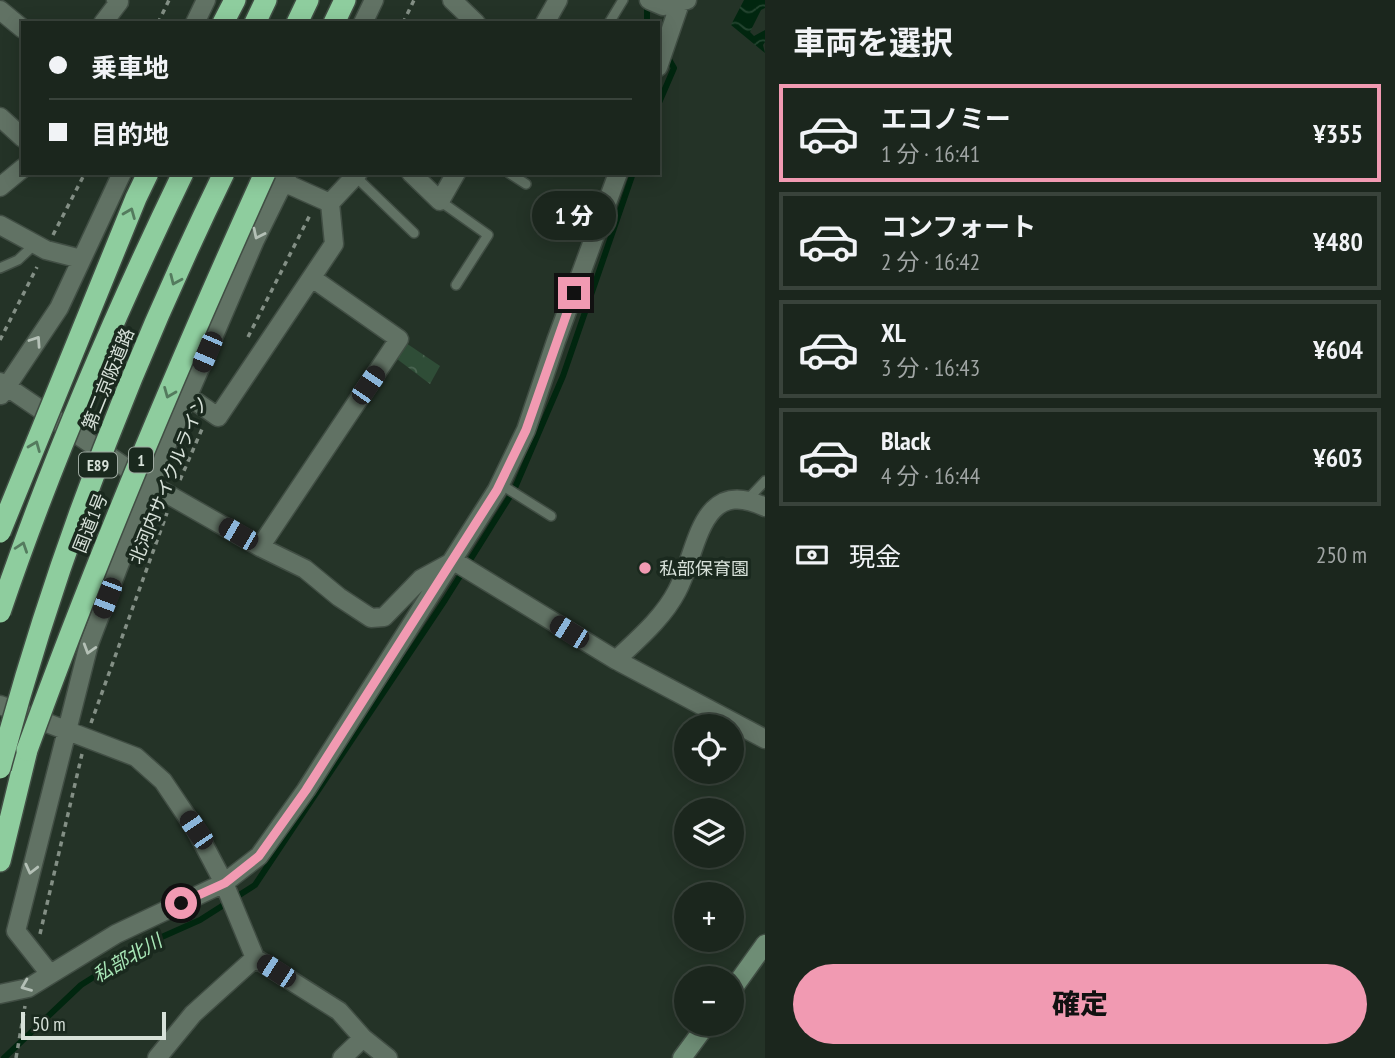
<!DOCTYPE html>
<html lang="ja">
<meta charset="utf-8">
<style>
:root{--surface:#1b261d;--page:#242e26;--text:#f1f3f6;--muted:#a0a5a4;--line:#39433b;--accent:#f19ab2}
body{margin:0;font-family:"PT Sans Narrow","Noto Sans JP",sans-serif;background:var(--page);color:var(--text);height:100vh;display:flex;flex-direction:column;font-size:26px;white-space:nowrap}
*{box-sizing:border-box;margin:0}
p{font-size:23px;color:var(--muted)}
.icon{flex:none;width:38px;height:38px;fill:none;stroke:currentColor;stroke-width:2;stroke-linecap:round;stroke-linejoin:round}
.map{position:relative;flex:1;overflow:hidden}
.drawer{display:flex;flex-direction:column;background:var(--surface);width:630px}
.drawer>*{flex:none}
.top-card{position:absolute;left:21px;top:21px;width:639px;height:154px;border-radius:0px;box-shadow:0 4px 18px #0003,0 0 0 2px var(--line);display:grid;align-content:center;height:154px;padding:0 28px;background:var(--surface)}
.tools{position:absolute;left:674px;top:714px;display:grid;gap:14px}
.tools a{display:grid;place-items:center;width:70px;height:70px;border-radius:50%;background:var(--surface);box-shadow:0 4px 18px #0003,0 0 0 2px var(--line);font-size:35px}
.scale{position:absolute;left:21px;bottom:18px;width:145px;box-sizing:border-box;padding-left:7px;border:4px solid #d7e1d9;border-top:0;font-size:19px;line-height:24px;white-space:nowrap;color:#d7e1d9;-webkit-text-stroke:5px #1a291e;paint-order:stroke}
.end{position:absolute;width:32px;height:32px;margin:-16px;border:9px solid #f19ab2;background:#111;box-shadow:0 0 0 4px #111}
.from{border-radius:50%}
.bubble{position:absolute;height:49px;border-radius:24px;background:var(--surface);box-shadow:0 4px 18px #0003,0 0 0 2px var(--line);font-size:23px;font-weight:800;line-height:49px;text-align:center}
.car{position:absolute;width:21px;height:42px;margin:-21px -10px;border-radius:9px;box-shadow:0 0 5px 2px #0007;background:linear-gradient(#222 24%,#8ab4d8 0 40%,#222 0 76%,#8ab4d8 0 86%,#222 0)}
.top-card b{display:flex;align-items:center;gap:24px;height:66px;font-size:26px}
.top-card b+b{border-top:2px solid var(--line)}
.top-card i{width:18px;height:18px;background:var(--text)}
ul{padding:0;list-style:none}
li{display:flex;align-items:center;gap:21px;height:98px;margin:0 14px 10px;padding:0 14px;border:4px solid var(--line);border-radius:0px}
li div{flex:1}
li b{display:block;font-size:26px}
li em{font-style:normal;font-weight:800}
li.active{border-color:var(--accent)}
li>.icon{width:63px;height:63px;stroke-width:1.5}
h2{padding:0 28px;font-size:32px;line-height:84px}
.pay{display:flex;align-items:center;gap:18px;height:77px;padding:0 28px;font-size:26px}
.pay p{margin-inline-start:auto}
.action{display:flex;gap:14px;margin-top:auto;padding:14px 28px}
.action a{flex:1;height:80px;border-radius:42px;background:var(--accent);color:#111;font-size:28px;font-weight:800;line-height:80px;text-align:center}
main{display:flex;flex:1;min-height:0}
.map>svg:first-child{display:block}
.park{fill:url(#park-crowns)}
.water{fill:url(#water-waves)}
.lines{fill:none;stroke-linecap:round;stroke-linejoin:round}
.stream{stroke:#01260f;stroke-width:6}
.lane-casing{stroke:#414e44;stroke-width:12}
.street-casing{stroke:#414e44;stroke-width:21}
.secondary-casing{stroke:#414e44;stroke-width:21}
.highway-casing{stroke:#414e44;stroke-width:24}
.path{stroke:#838f85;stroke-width:3.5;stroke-dasharray:5 5;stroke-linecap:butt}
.lane{stroke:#617264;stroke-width:9}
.street{stroke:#617264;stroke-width:18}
.secondary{stroke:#6e8d75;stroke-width:18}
.highway{stroke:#8ecd9e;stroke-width:21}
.highway-bridge-casing{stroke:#414e44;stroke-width:24;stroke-linecap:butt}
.highway-bridge{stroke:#8ecd9e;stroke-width:21}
.oneway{stroke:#547b5e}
.oneway2{stroke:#b4c0b6}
.route{stroke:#f19ab2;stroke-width:9}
.poi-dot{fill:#f19ab2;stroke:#1a291e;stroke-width:2.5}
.labels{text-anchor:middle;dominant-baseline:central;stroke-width:7;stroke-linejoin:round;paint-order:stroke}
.shield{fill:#1a291e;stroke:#9eaaa1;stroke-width:2}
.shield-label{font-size:16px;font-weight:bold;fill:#d7e1d9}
.street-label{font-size:18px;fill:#d7e1d9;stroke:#1a291e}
.poi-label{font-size:18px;fill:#d7e1d9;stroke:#1a291e;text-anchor:start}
.water-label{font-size:19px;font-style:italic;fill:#a9e8b8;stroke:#1a291e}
</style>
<main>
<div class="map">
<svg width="765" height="1058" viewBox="0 0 765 1058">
<defs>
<pattern id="park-crowns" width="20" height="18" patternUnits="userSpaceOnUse" patternTransform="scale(1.75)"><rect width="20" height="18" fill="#2f4d37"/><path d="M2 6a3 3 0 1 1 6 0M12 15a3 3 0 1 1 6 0" fill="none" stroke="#4c6653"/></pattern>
<pattern id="water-waves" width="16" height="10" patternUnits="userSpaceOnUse" patternTransform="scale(1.75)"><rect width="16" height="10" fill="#01260f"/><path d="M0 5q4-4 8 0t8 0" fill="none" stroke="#254531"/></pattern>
</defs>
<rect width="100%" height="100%" fill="#243327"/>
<!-- park -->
<path class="park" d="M406 343 440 366 430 384 397 359Z"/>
<!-- water -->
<path class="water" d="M744 0H765V8L761 10 750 32 754 36 765 30V42L763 45 765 53 731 25Z"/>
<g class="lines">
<!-- stream -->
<path class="stream" d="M647 23V9L650 1
M658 105 674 68 667 56
M4 1058 81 985 146 944 200 920 255 885 445 600 514 490 563 376 633 173"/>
<!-- lane casing -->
<g class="lane-casing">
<path id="lane" d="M609 23 623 0
M509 173 526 184
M355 176 414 233
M440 201 488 235 456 285
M0 268 18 260 35 244
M500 484 551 516
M748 499 765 481"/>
</g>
<!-- street casing -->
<g class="street-casing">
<path id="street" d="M452 0 476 23
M649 0 663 6 687 0
M0 10 23 29
M103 23 119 2 116 0
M195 23 206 0
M363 23 374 0
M545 23 558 0
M658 67 681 0
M0 117 23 138
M411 173 440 201 456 173
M274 178 330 203
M0 187 23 168
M0 225 46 250 81 259
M0 382 150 484 260 547 305 569 339 597 371 618 384 617 421 579 454 561 616 660 765 739
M1 395 59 308 122 173
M188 396 218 417 334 244 330 203 358 173
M260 547 399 339 312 278
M616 660C638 639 663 618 677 591 698 552 699 475 765 507
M0 705 136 757 163 781 196 830 224 883 259 856 306 790 497 490 526 430 556 341 618 173
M50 974 16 931 89 644 150 484 255 240 288 173
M0 994 28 988 116 934 224 883 255 958 339 1011 363 1038 388 1058
M157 1058 193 1014 255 958
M342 1058 363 1038"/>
</g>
<!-- secondary casing -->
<g class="secondary-casing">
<path id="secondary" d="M732 990 765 944
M682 1058 707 1024"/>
</g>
<!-- highway casing -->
<g class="highway-casing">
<path id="highway" d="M223 23 235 0
M255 23 266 0
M297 23 308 0
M334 23 345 0
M0 861 27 750"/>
</g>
<!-- path -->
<path class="path" d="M158 23 169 0
M403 23 414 0
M53 235 85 173
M248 337 311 213
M0 340 37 267
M180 480 202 429
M91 723 167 513
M40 934 82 754
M16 1058 25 1006"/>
<!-- lane -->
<use href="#lane" class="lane"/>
<!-- street -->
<use href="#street" class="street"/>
<!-- secondary -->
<use href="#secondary" class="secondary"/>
<!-- highway -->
<use href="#highway" class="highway"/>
<!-- highway-bridge casing -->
<g class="highway-bridge-casing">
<path id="highway-bridge" d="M0 532 136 198 148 173
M0 612C51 462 114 316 183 173
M27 750C98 554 179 363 265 173
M0 768C54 563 131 364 224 173"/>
</g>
<!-- highway-bridge -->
<use href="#highway-bridge" class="highway-bridge"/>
</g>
<!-- one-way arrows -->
<defs><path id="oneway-chevron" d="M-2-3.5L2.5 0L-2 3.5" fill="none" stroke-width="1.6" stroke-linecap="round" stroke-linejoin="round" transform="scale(1.75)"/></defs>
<g class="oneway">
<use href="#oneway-chevron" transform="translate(130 213) rotate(-68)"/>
<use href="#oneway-chevron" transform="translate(175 280) rotate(114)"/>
<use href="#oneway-chevron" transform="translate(169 393) rotate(112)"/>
<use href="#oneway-chevron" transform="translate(35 446) rotate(-68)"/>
<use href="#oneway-chevron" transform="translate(22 547) rotate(-71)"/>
</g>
<g class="oneway2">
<use href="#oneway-chevron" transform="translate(258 234) rotate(116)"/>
<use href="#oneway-chevron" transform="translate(36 341) rotate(-56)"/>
<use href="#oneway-chevron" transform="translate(89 649) rotate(107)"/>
<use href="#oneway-chevron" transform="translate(31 869) rotate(104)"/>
<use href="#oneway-chevron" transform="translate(26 986) rotate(158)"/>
</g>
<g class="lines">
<!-- route -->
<path class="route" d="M181 903 225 883 259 856 306 790 497 490 526 430 574 293"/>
</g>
<!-- markers -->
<circle class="poi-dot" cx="645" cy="568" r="7"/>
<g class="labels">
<!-- shield labels -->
<g class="shield">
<rect x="129" y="447.5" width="24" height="25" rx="5"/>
<rect x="79" y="452.5" width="38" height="25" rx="5"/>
</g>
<g class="shield-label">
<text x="141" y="460">1</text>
<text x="98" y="465">E89</text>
</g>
<!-- street labels -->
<g class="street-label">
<text transform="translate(108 379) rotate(-68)">第二京阪道路</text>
<text transform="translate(168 480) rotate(-68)">北河内サイクルライン</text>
<text transform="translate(90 523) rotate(-68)">国道1号</text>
</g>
<!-- poi labels -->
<g class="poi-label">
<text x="659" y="568">私部保育園</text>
</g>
<!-- water labels -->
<g class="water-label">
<text transform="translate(127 958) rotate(-30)">私部北川</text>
</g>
</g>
</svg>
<div class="tools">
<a><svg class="icon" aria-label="locate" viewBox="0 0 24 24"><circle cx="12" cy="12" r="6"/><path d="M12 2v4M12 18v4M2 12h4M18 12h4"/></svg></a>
<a><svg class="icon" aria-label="layers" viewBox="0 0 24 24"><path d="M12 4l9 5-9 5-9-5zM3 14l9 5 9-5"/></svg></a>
<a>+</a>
<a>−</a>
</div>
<div class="scale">50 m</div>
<i class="end from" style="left:181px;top:903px"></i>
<i class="end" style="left:574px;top:293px"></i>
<div class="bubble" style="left:532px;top:191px;width:84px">1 分</div>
<i class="car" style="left:207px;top:352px;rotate:203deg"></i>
<i class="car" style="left:368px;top:385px;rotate:34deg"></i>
<i class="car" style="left:238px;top:534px;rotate:300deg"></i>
<i class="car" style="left:107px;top:598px;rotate:201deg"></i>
<i class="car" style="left:569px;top:632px;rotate:302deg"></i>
<i class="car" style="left:196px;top:830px;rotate:326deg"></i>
<i class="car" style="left:276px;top:971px;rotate:303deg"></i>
<div class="top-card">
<b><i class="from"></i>乗車地</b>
<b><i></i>目的地</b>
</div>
</div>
<section class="drawer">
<h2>車両を選択</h2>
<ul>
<li class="active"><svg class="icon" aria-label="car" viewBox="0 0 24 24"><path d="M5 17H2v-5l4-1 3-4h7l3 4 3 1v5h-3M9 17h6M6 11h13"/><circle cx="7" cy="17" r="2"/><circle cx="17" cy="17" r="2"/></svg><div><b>エコノミー</b><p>1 分 · 16:41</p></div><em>¥355</em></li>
<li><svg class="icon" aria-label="car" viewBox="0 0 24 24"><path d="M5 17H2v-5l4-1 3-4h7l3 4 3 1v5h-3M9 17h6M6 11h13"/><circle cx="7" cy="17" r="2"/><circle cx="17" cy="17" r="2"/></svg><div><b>コンフォート</b><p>2 分 · 16:42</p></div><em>¥480</em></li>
<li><svg class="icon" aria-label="car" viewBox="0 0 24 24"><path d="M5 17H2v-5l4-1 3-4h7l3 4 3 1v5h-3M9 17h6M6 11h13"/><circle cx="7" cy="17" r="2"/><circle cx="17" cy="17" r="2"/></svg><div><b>XL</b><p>3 分 · 16:43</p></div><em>¥604</em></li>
<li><svg class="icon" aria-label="car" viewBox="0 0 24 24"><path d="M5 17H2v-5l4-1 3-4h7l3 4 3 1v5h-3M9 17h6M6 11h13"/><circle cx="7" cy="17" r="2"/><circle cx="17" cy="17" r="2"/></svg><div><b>Black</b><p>4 分 · 16:44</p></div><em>¥603</em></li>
</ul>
<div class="pay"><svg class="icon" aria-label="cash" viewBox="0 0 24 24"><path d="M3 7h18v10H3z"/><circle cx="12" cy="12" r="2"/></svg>現金<p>250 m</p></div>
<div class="action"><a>確定</a></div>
</section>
</main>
